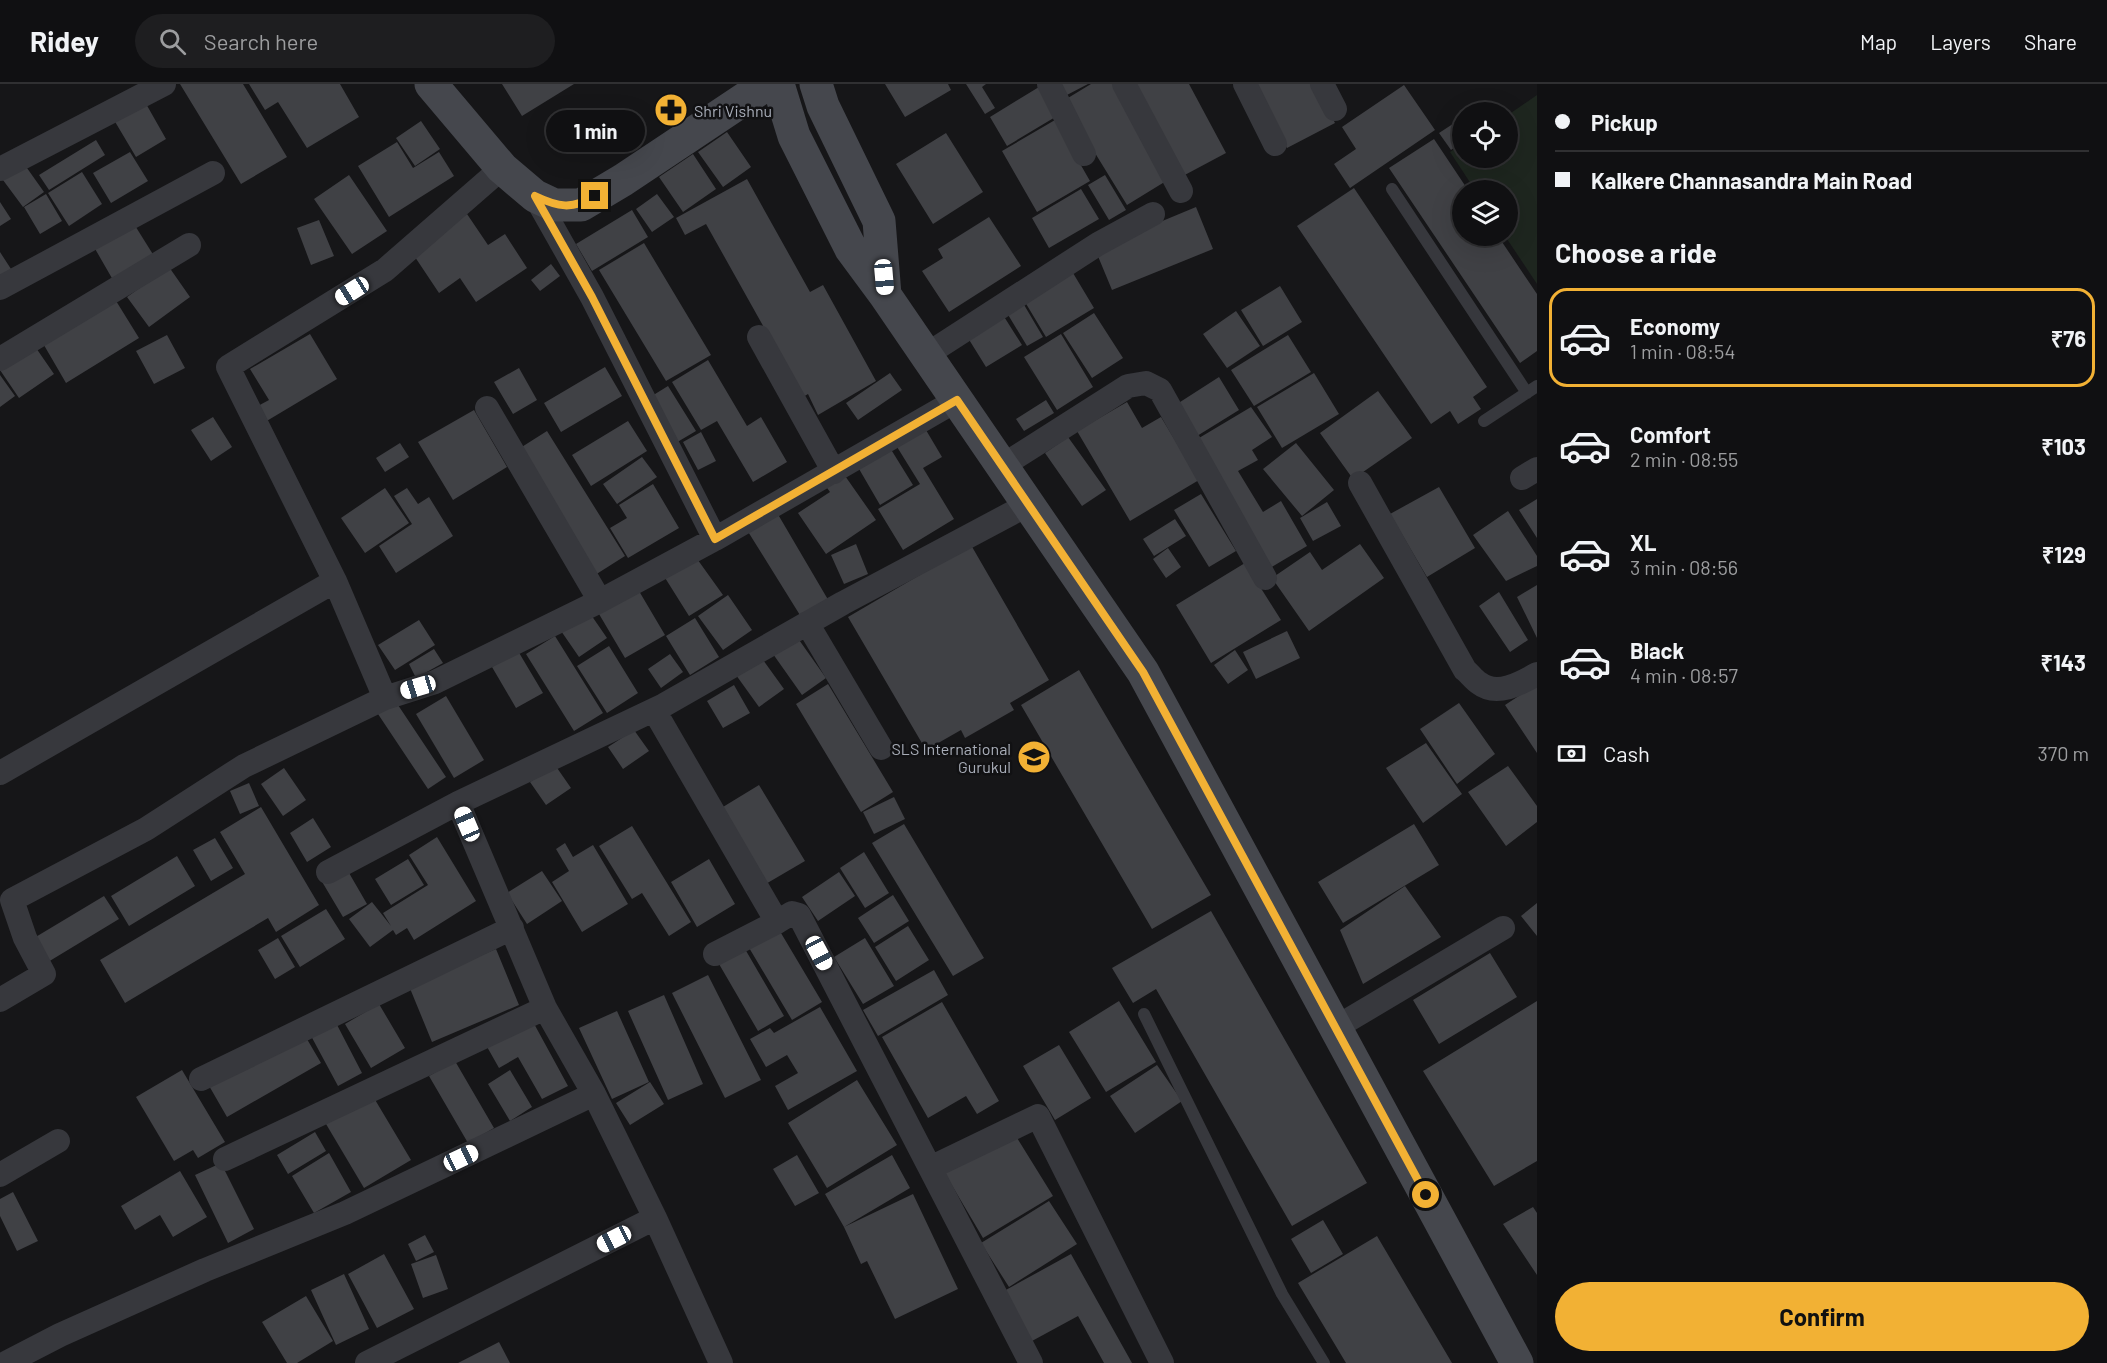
<!DOCTYPE html>
<meta charset="utf-8">
<style>
:root{--surface:#101012;--page:#1e1e20;--text:#f1f3f6;--muted:#9c9d9f;--line:#303032;--accent:#f2b134}
body{margin:0;font-family:Barlow,sans-serif;background:var(--page);color:var(--text);height:100vh;display:flex;flex-direction:column;font-size:22px;white-space:nowrap}
*{box-sizing:border-box;margin:0}
p{font-size:20px;color:var(--muted)}
.icon{flex:none;width:33px;height:33px;fill:none;stroke:currentColor;stroke-width:2;stroke-linecap:round;stroke-linejoin:round}
.map{position:relative;flex:1;overflow:hidden}
.side{display:flex;flex-direction:column;background:var(--surface);width:570px}
.side>*{flex:none}
.guide{display:grid;align-content:center;height:132px;padding:0 18px;background:var(--surface)}
.fabs{position:absolute;left:1452px;top:18px;display:grid;gap:12px}
.fabs a{display:grid;place-items:center;width:66px;height:66px;border-radius:50%;background:var(--surface);box-shadow:0 6px 24px #0002,0 0 0 2px var(--line);font-size:30px}
.end{position:absolute;width:27px;height:27px;margin:-14px;border:8px solid #f2b134;background:#111;box-shadow:0 0 0 3px #111}
.from{border-radius:50%}
.bubble{position:absolute;height:42px;border-radius:21px;background:var(--surface);box-shadow:0 6px 24px #0002,0 0 0 2px var(--line);font-size:20px;font-weight:700;line-height:42px;text-align:center}
.car{position:absolute;width:18px;height:36px;margin:-18px -9px;border-radius:8px;box-shadow:0 0 4px 2px #0007;background:linear-gradient(#fff 24%,#345 0 40%,#fff 0 76%,#345 0 86%,#fff 0)}
.guide b{display:flex;align-items:center;gap:21px;height:57px;font-size:22px}
.guide b+b{border-top:2px solid var(--line)}
.guide i{width:15px;height:15px;background:var(--text)}
ul{padding:0;list-style:none}
li{display:flex;align-items:center;gap:18px;height:99px;margin:0 12px 9px;padding:0 6px;border:3px solid transparent;border-radius:18px}
li div{flex:1}
li b{display:block;font-size:22px}
li em{font-style:normal;font-weight:700}
li.current{border-color:var(--accent)}
li>.icon{width:54px;height:54px;stroke-width:1.5}
h2{padding:0 18px;font-size:27px;line-height:72px}
.pay{display:flex;align-items:center;gap:15px;height:66px;padding:0 18px;font-size:22px}
.pay p{margin-inline-start:auto}
.primary-button{display:flex;gap:12px;margin-top:auto;padding:12px 18px}
.primary-button a{flex:1;height:69px;border-radius:36px;background:var(--accent);color:#111;font-size:24px;font-weight:700;line-height:69px;text-align:center}
header{display:flex;align-items:center;gap:36px;box-sizing:border-box;height:84px;padding:0 30px;background:var(--surface);border-bottom:2px solid var(--line)}
header strong{font-size:28px}
nav{display:flex;gap:33px;margin-inline-start:auto;font-size:21px}
.search{width:420px;height:54px;background:var(--page);display:flex;align-items:center;gap:15px;box-sizing:border-box;padding:0 21px;border-radius:33px;color:var(--muted);font-size:22px}
main{display:flex;flex:1;min-height:0}
.map>svg:first-child{display:block}
.green{fill:#1e261f}
.building{fill:#404145}
.lines{fill:none;stroke-linecap:round;stroke-linejoin:round}
.lane{stroke:#37383d;stroke-width:12}
.street{stroke:#37383d;stroke-width:24}
.secondary{stroke:#45474d;stroke-width:33}
.route{stroke:#f2b134;stroke-width:8}
.labels{text-anchor:middle;dominant-baseline:central;stroke-width:5;stroke-linejoin:round;paint-order:stroke}
.poi-label{font-size:16px;fill:#a8adb8;stroke:#111113;text-anchor:start}
</style>
<header>
<strong>Ridey</strong>
<div class="search"><svg class="icon" aria-label="search" viewBox="0 0 24 24"><circle cx="10" cy="10" r="6"/><path d="M15 15l6 6"/></svg>Search here</div>
<nav><a>Map</a><a>Layers</a><a>Share</a></nav>
</header>
<main>
<div class="map">
<svg width="1537" height="1279" viewBox="0 0 1537 1279">
<rect width="100%" height="100%" fill="#161618"/>
<!-- green -->
<path class="green" d="M1537 11V200L1505 152H1508V106H1475L1450 68 1462 60V74H1508V31Z"/>
<!-- building -->
<path class="building" d="M180 0H243L287 73 241 100Z
M249 0H340L359 33 307 64 278 18 265 26Z
M502 0H574L522 32Z
M885 0H948L951 6 905 33Z
M966 0H986L982 3 995 24 985 30Z
M1059 0H1088L1065 12Z
M1091 0H1113L1171 94 1127 121 1063 17Z
M1131 0H1189L1226 69 1181 93Z
M1253 0H1315L1335 39 1287 64Z
M1404 1 1435 46 1350 104 1334 80 1356 65 1342 43Z
M1039 3 1057 32 1007 62 990 33Z
M145 18 166 55 136 73 114 36Z
M1484 19 1490 28H1470Z
M1462 34V58L1451 66 1439 49Z
M1055 36 1090 97 1037 128 1002 67Z
M421 37 440 65 415 82 396 54Z
M727 48 751 83 723 103 698 68Z
M946 49 983 108 933 140 896 80Z
M1434 55 1468 106H1462V152H1498L1537 210V267L1520 279 1389 84Z
M96 56 105 71 49 106 39 91Z
M397 58 413 84 439 68 454 92 389 133 358 82Z
M130 68 148 97 111 119 93 89Z
M693 70 716 105 683 128 659 93Z
M22 77 44 108 23 123 0 92Z
M82 88 102 120 69 142 48 109Z
M349 91 387 147 352 170 314 115Z
M1105 91 1126 126 1109 136 1088 101Z
M747 95 810 208 823 201 876 297 818 331 808 310 803 313 706 140 685 151 676 134Z
M1354 104 1487 303 1473 313 1481 325 1458 340 1450 327 1431 340 1297 142Z
M1081 105 1099 135 1049 164 1032 134Z
M46 110 62 137 40 150 24 123Z
M657 110 674 133 652 148 636 125Z
M0 118 11 135 0 142Z
M1196 123 1213 165 1112 206 1095 165Z
M632 126 648 153 592 187 576 160Z
M467 130 488 161 505 150 527 184 476 218 460 194 439 209 411 167Z
M989 133 1021 182 949 228 922 187 943 174 938 165Z
M319 136 334 172 311 181 297 144Z
M134 140 154 172 113 196 94 163Z
M644 159 711 271 666 297 599 186Z
M0 168 11 185 0 192Z
M551 180 560 192 540 207 531 196Z
M169 183 190 213 149 243 127 213Z
M1073 189 1094 224 1046 253 1025 218Z
M1280 202 1302 238 1263 262 1241 226Z
M113 212 139 254 66 299 41 256Z
M1023 219 1043 253 1027 262 1007 229Z
M1236 227 1260 262 1227 284 1203 250Z
M1094 229 1123 274 1092 294 1063 249Z
M1003 231 1022 261 986 283 968 254Z
M310 250 337 295 265 338 256 323 269 316 250 285Z
M1061 250 1093 303 1057 326 1024 273Z
M167 251 185 284 154 300 136 267Z
M1288 251 1311 288 1254 322 1231 286Z
M34 261 54 290 19 314 0 286Z
M708 276 747 342 761 333 787 378 753 398 717 337 701 346 672 298Z
M605 283 622 312 561 348 544 319Z
M519 284 537 316 513 330 494 298Z
M890 289 902 306 858 336 846 319Z
M1314 289 1339 330 1282 364 1257 323Z
M0 291 15 312 0 323Z
M1219 293 1239 326 1197 352 1177 320Z
M668 302 696 347 674 360 647 315Z
M1378 307 1412 354 1353 395 1320 349Z
M1046 316 1054 329 1024 347 1016 335Z
M1127 318 1142 344 1161 333 1199 396 1130 437 1077 347Z
M1251 323 1272 353 1252 366 1258 376 1238 387 1263 428 1281 417 1307 462 1270 484 1194 357Z
M474 326 507 383 453 416 418 358Z
M213 333 232 363 211 377 191 346Z
M628 337 647 367 591 402 572 371Z
M923 341 942 373 923 384 954 435 903 466 878 425 920 400 894 358Z
M547 347 625 472 595 491 517 366Z
M701 348 716 377 698 386 683 358Z
M1068 353 1106 406 1082 422 1045 369Z
M400 359 409 373 385 388 376 374Z
M887 359 913 401 880 421 855 378Z
M1296 359 1334 406 1302 432 1263 385Z
M642 373 657 393 617 420 603 400Z
M843 389 876 436 826 470 798 429 830 408 825 401Z
M653 400 679 444 628 474 610 444 627 434 619 421Z
M1439 403 1475 464 1427 493 1390 430Z
M385 404 409 439 365 469 341 434Z
M407 404 418 420 429 413 453 452 396 489 379 462 412 440 394 412Z
M1201 410 1236 467 1209 483 1174 426Z
M1537 415V454L1519 426Z
M1327 418 1341 442 1313 457 1300 434Z
M776 427 830 519 803 536 747 446Z
M1508 427 1537 472V482L1506 497 1473 451Z
M1175 435 1186 452 1154 472 1143 455Z
M856 460 868 490 844 500 831 471Z
M1360 460 1384 494 1309 547 1272 494 1310 468 1322 486Z
M971 461 1049 596 1010 619 1014 626 965 654 961 646 926 666 848 533Z
M1168 464 1181 483 1166 494 1153 475Z
M695 472 723 511 689 532 662 489Z
M1245 479 1281 536 1211 579 1176 521Z
M1537 501V554L1517 513Z
M639 507 665 551 625 574 599 530Z
M1499 508 1528 556 1510 568 1479 522Z
M728 511 752 546 723 566 698 532Z
M587 525 607 554 579 573 559 544Z
M695 534 719 573 690 591 666 552Z
M419 536 435 561 395 586 378 561Z
M1287 547 1300 574 1256 595 1243 568Z
M555 552 603 629 574 647 526 570Z
M797 553 826 594 802 611 773 570Z
M609 562 638 609 607 629 577 582Z
M434 565 443 579 416 594 409 580Z
M1235 566 1248 586 1228 600 1214 581Z
M518 567 543 609 516 624 492 583Z
M670 570 683 588 661 604 648 585Z
M761 573 784 605 759 623 736 591Z
M1079 586 1211 811 1152 845 1021 621Z
M828 600 893 708 861 728 796 620Z
M1537 600V669L1505 621Z
M734 601 750 629 723 644 707 617Z
M446 612 484 676 454 694 416 630Z
M396 618 446 693 428 705 378 630Z
M1459 619 1495 670 1457 700 1420 645Z
M634 646 649 667 623 685 608 663Z
M1426 659 1462 710 1423 739 1386 684Z
M555 681 571 704 546 721 530 698Z
M1508 682 1537 722V738L1506 762 1468 708Z
M284 684 306 716 283 732 261 700Z
M249 699 259 722 240 730 230 707Z
M759 701 805 777 764 801 718 726Z
M894 713 905 735 874 750 863 728Z
M261 723 319 821 276 848 268 834 125 919 100 876 245 790 220 748Z
M313 734 331 763 307 778 290 749Z
M904 740 984 874 953 892 872 759Z
M1414 740 1439 781 1343 839 1318 798Z
M632 742 691 838 669 852 642 809 632 815 599 762Z
M437 753 476 817 414 856 407 844 396 851 393 846 370 863 349 835 372 818 391 842 383 829 428 801 409 771Z
M215 754 233 784 211 797 193 766Z
M565 759 573 773 593 761 628 820 582 848 552 798 569 787 556 765Z
M864 768 889 809 865 824 840 784Z
M177 772 195 802 129 842 111 812Z
M408 775 424 801 391 821 375 795Z
M709 775 735 820 697 843 671 798Z
M345 782 367 820 343 833 321 796Z
M542 787 562 817 527 840 507 809Z
M839 788 855 812 818 837 802 813Z
M1405 802 1441 853 1363 900 1340 846Z
M893 811 909 837 874 859 858 834Z
M104 812 119 835 48 878 34 854Z
M1537 819V852L1521 832Z
M326 825 345 855 300 883 281 852Z
M1211 827 1367 1099 1292 1142 1156 905 1133 919 1112 884Z
M908 842 929 876 896 897 875 863Z
M778 844 822 918 792 936 748 862Z
M278 854 295 883 275 895 258 866Z
M865 854 894 902 863 920 834 873Z
M496 865 519 921 432 958 409 902Z
M745 865 784 932 758 947 719 880Z
M1490 869 1517 913 1439 960 1413 916Z
M934 886 948 911 878 952 863 926Z
M708 891 761 996 725 1014 672 909Z
M664 911 703 1000 668 1016 628 927Z
M1119 917 1156 978 1106 1008 1069 948Z
M1537 917V1077L1494 1102 1423 987Z
M942 918 999 1017 977 1030 966 1012 928 1034 882 953Z
M379 920 405 964 371 984 345 940Z
M820 923 857 987 788 1026 775 1002 798 989 787 971 766 983 750 955 770 944 774 949Z
M617 927 649 998 612 1015 579 944Z
M532 936 568 1002 542 1015 518 973 499 984 486 961Z
M335 937 362 989 338 1002 310 950Z
M304 950 321 979 227 1033 208 1000Z
M1059 961 1091 1014 1055 1036 1023 982Z
M455 977 494 1044 468 1059 429 992Z
M1157 981 1182 1017 1135 1049 1110 1012Z
M182 986 225 1058 198 1074 193 1066 174 1077 136 1013Z
M510 986 532 1023 510 1037 488 1000Z
M857 996 897 1061 827 1104 788 1039Z
M650 998 664 1020 630 1041 616 1019Z
M374 1014 411 1076 364 1104 326 1040Z
M315 1048 326 1067 288 1090 277 1071Z
M1014 1049 1053 1112 983 1154 944 1088Z
M329 1069 351 1108 314 1129 292 1092Z
M797 1071 819 1109 795 1122 773 1085Z
M892 1071 910 1104 844 1143 825 1110Z
M221 1079 254 1145 228 1159 195 1091Z
M180 1087 207 1133 173 1153 160 1131 135 1146 121 1122Z
M13 1108 38 1157 17 1167 0 1132V1115Z
M913 1110 958 1205 895 1235 867 1177 861 1180 844 1143Z
M1049 1117 1077 1160 1009 1203 981 1159Z
M1533 1123 1537 1129V1191L1503 1140Z
M1323 1136 1343 1170 1311 1189 1291 1155Z
M425 1151 434 1168 416 1177 408 1160Z
M1377 1152 1452 1279H1346L1298 1199Z
M384 1170 414 1225 377 1244 348 1190Z
M1071 1170 1132 1279H1104L1078 1232 1032 1257 1004 1207Z
M436 1171 448 1205 423 1214 411 1180Z
M344 1190 369 1245 336 1261 311 1206Z
M306 1212 333 1257 297 1279H287L262 1238Z
M499 1258 510 1279H458Z"/>
<g class="lines">
<!-- lane -->
<path class="lane" d="M1392 105 1527 309
M1484 337 1537 302
M1144 930 1282 1210 1324 1279"/>
<!-- street -->
<path class="street" d="M1049 0 1084 70
M1124 0 1181 107
M1245 0 1275 60
M1322 0 1335 25
M0 85 164 0
M535 112 592 213 715 455
M0 204 213 89
M759 253 834 388
M926 271 1098 160 1153 130
M0 275 189 161
M487 324 600 517
M1002 382 1128 302 1146 299 1160 306 1265 494
M1522 394 1537 385
M1360 399 1465 586C1470 590 1474 596 1479 599 1497 613 1521 599 1537 590
M807 539 881 664
M385 614 335 497 228 283 385 186 502 84
M654 626 777 838 792 829 799 831 1031 1279
M0 689 335 497
M458 719 545 924 594 1010 655 1134 721 1279
M328 788 458 719 664 621 843 519 1029 420
M715 870 777 838
M0 916 44 890 25 854 12 816 146 745 244 682 385 614 435 598 600 517 715 455 957 316
M1335 944 1503 844
M201 995 512 844
M225 1075 545 924
M930 1084 1038 1032 1162 1279
M0 1091 58 1057
M6 1279 60 1251 205 1186 345 1129 594 1010
M367 1279 655 1134"/>
<!-- secondary -->
<path class="secondary" d="M431 0 502 84 535 112 554 121H581L623 96 767 0
M778 0 794 52 851 165 885 211 1143 588 1517 1279
M816 0 823 22 879 137 885 211"/>
</g>
<g class="lines">
<!-- route -->
<path class="route" d="M595 112C572 126 558 123 535 112L592 213 715 455 957 316 1143 588 1426 1111"/>
</g>
<!-- icons -->
<defs>
<g id="pharmacy-disc" transform="scale(1.725)"><circle r="9.5" fill="#f2b134" stroke="#111113"/><path d="M-2-6h4v4h4v4h-4v4h-4v-4h-4v-4h4Z" fill="#111"/></g>
<g id="school-disc" transform="scale(1.725)"><circle r="9.5" fill="#f2b134" stroke="#111113"/><path d="M0-5L7-2L0 1L-7-2ZM-4 1L0 2.5L4 1V4Q0 6-4 4Z" fill="#111"/></g>
</defs>
<g fill-rule="evenodd">
<use href="#pharmacy-disc" x="671" y="26"/>
<use href="#school-disc" x="1034" y="673"/>
</g>
<g class="labels">
<!-- poi labels -->
<g class="poi-label">
<text x="694" y="26">Shri Vishnu</text>
<text x="1011" y="664" text-anchor="end">SLS International<tspan x="1011" dy="18">Gurukul</tspan></text>
</g>
</g>
</svg>
<div class="fabs">
<a><svg class="icon" aria-label="locate" viewBox="0 0 24 24"><circle cx="12" cy="12" r="6"/><path d="M12 2v4M12 18v4M2 12h4M18 12h4"/></svg></a>
<a><svg class="icon" aria-label="layers" viewBox="0 0 24 24"><path d="M12 4l9 5-9 5-9-5zM3 14l9 5 9-5"/></svg></a>
</div>
<i class="end from" style="left:1426px;top:1111px"></i>
<i class="end" style="left:595px;top:112px"></i>
<div class="bubble" style="left:546px;top:26px;width:99px">1 min</div>
<i class="car" style="left:884px;top:193px;rotate:175deg"></i>
<i class="car" style="left:352px;top:207px;rotate:238deg"></i>
<i class="car" style="left:418px;top:603px;rotate:253deg"></i>
<i class="car" style="left:467px;top:740px;rotate:337deg"></i>
<i class="car" style="left:819px;top:869px;rotate:152deg"></i>
<i class="car" style="left:461px;top:1074px;rotate:65deg"></i>
<i class="car" style="left:614px;top:1155px;rotate:243deg"></i>
</div>
<section class="side">
<div class="guide">
<b><i class="from"></i>Pickup</b>
<b><i></i>Kalkere Channasandra Main Road</b>
</div>
<h2>Choose a ride</h2>
<ul>
<li class="current"><svg class="icon" aria-label="car" viewBox="0 0 24 24"><path d="M5 17H2v-5l4-1 3-4h7l3 4 3 1v5h-3M9 17h6M6 11h13"/><circle cx="7" cy="17" r="2"/><circle cx="17" cy="17" r="2"/></svg><div><b>Economy</b><p>1 min · 08:54</p></div><em>₹76</em></li>
<li><svg class="icon" aria-label="car" viewBox="0 0 24 24"><path d="M5 17H2v-5l4-1 3-4h7l3 4 3 1v5h-3M9 17h6M6 11h13"/><circle cx="7" cy="17" r="2"/><circle cx="17" cy="17" r="2"/></svg><div><b>Comfort</b><p>2 min · 08:55</p></div><em>₹103</em></li>
<li><svg class="icon" aria-label="car" viewBox="0 0 24 24"><path d="M5 17H2v-5l4-1 3-4h7l3 4 3 1v5h-3M9 17h6M6 11h13"/><circle cx="7" cy="17" r="2"/><circle cx="17" cy="17" r="2"/></svg><div><b>XL</b><p>3 min · 08:56</p></div><em>₹129</em></li>
<li><svg class="icon" aria-label="car" viewBox="0 0 24 24"><path d="M5 17H2v-5l4-1 3-4h7l3 4 3 1v5h-3M9 17h6M6 11h13"/><circle cx="7" cy="17" r="2"/><circle cx="17" cy="17" r="2"/></svg><div><b>Black</b><p>4 min · 08:57</p></div><em>₹143</em></li>
</ul>
<div class="pay"><svg class="icon" aria-label="cash" viewBox="0 0 24 24"><path d="M3 7h18v10H3z"/><circle cx="12" cy="12" r="2"/></svg>Cash<p>370 m</p></div>
<div class="primary-button"><a>Confirm</a></div>
</section>
</main>
